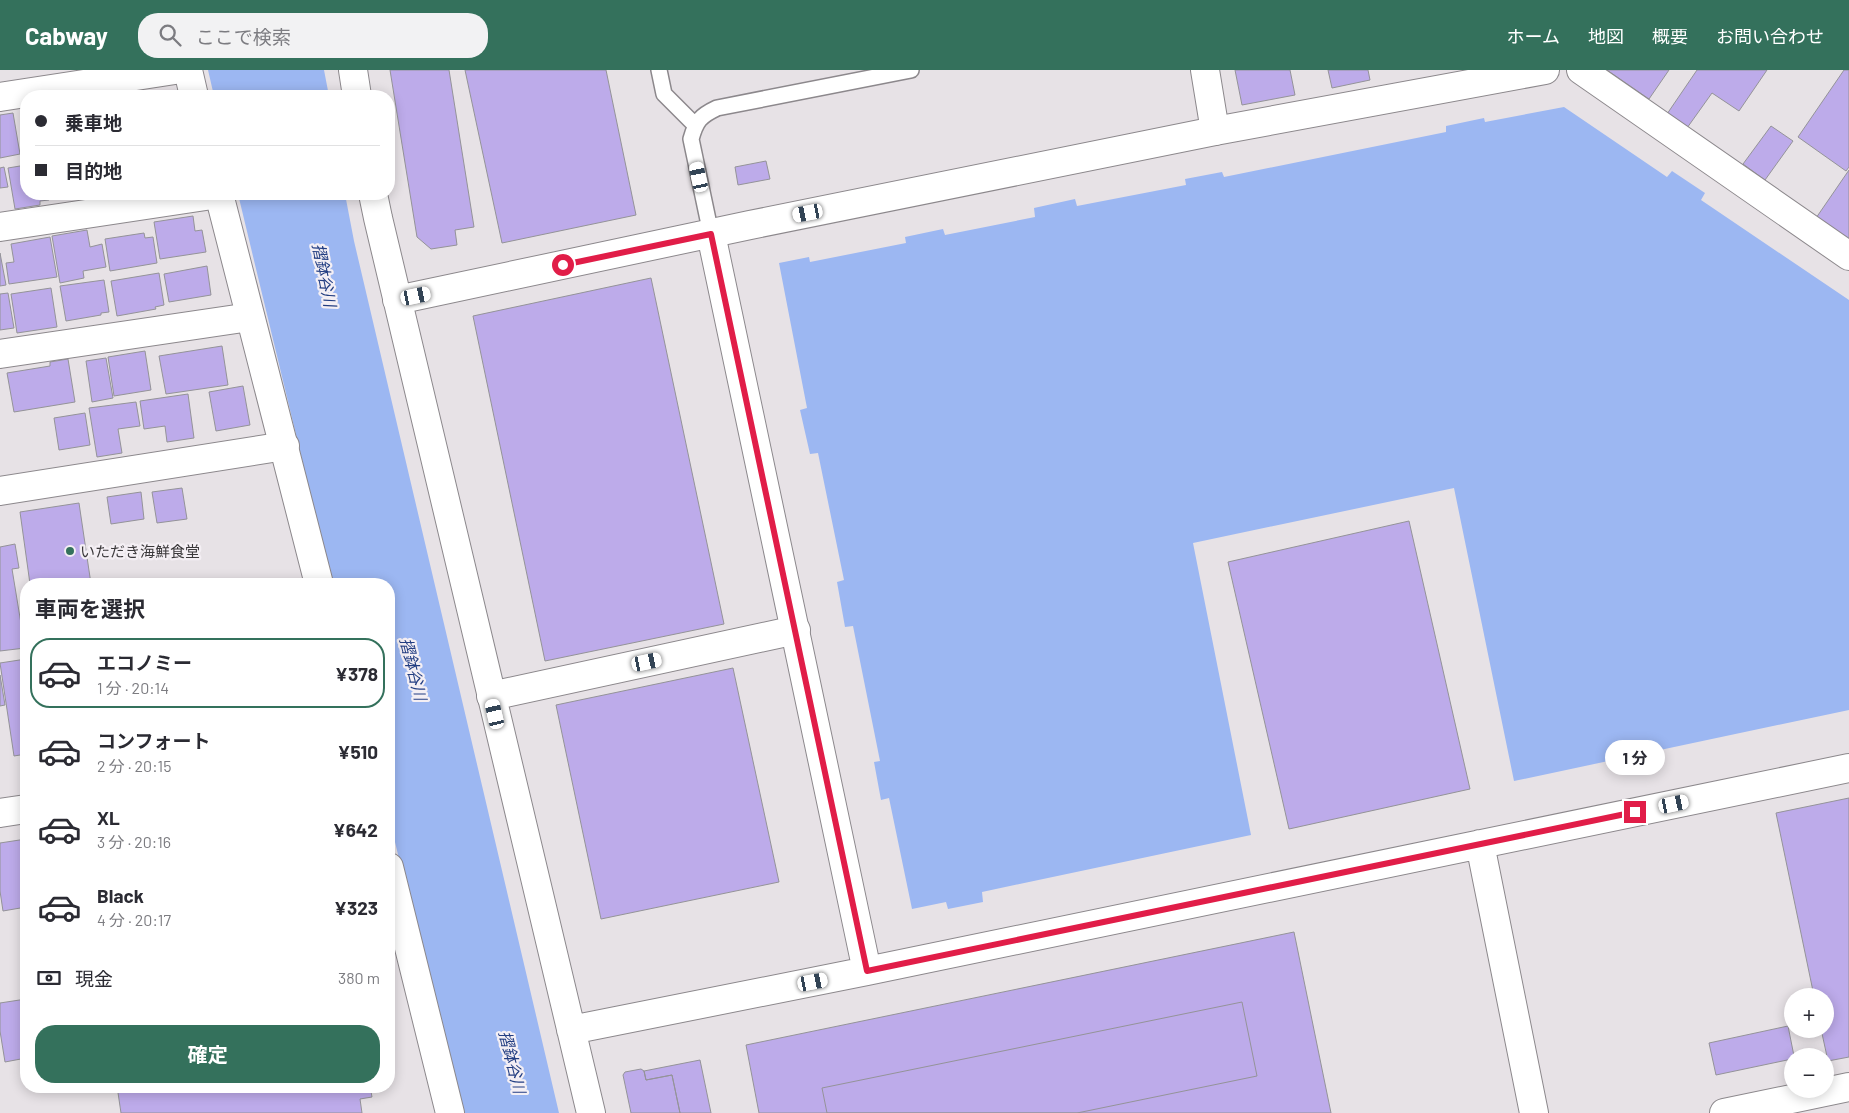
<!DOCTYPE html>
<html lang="ja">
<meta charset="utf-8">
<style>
:root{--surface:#fff;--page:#f2f2f3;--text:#2b2b33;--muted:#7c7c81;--line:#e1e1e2;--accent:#34715c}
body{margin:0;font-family:Barlow,"Noto Sans JP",sans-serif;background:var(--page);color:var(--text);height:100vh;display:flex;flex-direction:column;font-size:19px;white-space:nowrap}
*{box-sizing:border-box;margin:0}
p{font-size:16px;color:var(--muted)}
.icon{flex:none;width:28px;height:28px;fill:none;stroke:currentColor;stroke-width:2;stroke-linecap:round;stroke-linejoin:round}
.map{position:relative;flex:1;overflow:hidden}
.details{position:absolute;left:20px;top:508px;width:375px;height:515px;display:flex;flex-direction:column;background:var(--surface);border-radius:20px;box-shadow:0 2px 12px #0003}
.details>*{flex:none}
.hud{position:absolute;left:20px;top:20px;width:375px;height:110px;border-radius:20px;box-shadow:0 2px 12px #0003;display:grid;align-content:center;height:110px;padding:0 15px;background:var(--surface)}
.fabs{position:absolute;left:1784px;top:918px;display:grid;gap:10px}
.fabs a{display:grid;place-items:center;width:50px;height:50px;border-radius:50%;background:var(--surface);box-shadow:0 2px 12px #0003;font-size:25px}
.end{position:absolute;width:22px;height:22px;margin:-11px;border:6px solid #e11d48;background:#fff;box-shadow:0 0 0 2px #fff}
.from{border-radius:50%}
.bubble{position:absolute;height:35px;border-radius:18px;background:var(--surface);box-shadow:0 2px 12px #0003;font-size:16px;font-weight:700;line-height:35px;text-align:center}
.car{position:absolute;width:15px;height:30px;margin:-15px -8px;border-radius:6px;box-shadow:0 0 4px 1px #0007;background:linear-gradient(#fff 24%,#345 0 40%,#fff 0 76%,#345 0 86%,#fff 0)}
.hud b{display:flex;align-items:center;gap:18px;height:48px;font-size:19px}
.hud b+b{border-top:1px solid var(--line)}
.hud i{width:12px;height:12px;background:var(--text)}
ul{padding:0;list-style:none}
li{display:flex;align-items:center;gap:15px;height:70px;margin:0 10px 8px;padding:0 5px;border:2px solid transparent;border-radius:20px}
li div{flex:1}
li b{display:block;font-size:19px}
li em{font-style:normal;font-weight:700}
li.on{border-color:var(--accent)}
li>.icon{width:45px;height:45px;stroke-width:1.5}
h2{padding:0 15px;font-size:22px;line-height:60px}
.pay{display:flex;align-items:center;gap:12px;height:55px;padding:0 15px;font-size:19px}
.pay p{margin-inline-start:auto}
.action{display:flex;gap:10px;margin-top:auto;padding:10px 15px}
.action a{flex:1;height:58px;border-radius:20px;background:var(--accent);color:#fff;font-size:20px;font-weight:700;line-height:58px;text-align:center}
header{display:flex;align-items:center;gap:30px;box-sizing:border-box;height:70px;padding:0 25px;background:var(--accent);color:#fff}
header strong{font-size:24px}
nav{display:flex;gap:28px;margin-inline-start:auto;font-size:18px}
.search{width:350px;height:45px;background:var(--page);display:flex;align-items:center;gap:12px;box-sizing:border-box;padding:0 18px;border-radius:20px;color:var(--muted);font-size:19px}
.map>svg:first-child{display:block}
.water{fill:#9cb7f2}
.building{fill:#bdabea;stroke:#949398}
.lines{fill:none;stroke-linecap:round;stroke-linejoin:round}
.service-casing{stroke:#8c888c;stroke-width:18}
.minor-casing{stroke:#8c888c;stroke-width:30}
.tertiary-casing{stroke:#8c888c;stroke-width:30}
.service{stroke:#fff;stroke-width:15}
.minor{stroke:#fff;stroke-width:28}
.tertiary{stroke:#fff;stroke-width:28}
.route{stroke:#e11d48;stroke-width:6}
.poi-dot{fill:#34715c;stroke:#f4eff4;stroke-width:2}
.labels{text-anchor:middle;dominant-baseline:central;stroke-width:4.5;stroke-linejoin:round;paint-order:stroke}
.poi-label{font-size:15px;fill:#3b393b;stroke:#f4eff4;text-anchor:start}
.water-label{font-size:16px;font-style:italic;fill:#233e82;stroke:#f4eff4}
</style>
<header>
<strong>Cabway</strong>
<div class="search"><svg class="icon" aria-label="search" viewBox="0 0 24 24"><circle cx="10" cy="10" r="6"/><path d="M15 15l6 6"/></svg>ここで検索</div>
<nav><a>ホーム</a><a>地図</a><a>概要</a><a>お問い合わせ</a></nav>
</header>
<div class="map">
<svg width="1849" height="1043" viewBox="0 0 1849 1043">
<rect width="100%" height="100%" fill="#e7e2e6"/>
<!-- water -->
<path class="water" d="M208 0H324L329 26H214Z
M1564 37 1667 107 1672 101 1705 123 1701 130 1849 230V640L1514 711 1454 418 1193 473 1251 765 982 822 983 832 948 839 946 832 912 839 889 728 881 730 874 692 880 691 853 556 845 557 837 512 844 510 818 383 810 384 800 340 807 338 779 193 809 187 810 192 906 173 905 167 943 159 945 165 1035 147 1034 138 1075 129 1077 136 1186 115 1185 109 1222 102 1224 107 1446 62V56L1484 48 1485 52Z
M238 124H345L354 171 559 1043H460L389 747V514H332Z"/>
<!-- building -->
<path class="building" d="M390 0H449L474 157 455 160 457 175 431 179 417 167Z
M465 0H606L636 145 502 173Z
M1235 0H1290L1295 25 1242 35Z
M1328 0H1368L1370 10 1332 18Z
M1607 0H1669L1649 29Z
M1697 0H1767L1739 41 1712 23 1687 58 1667 44Z
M1844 0H1849V97L1846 101 1798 67Z
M13 43 20 84 0 88V45Z
M1771 56 1793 71 1765 110 1743 94Z
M766 91 770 109 738 115 735 97Z
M26 95V124H48L49 130 40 131V135L15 139 8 98Z
M4 97 8 117 0 118V98Z
M1849 100V170L1816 148Z
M193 146 195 161 202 160 206 182 160 189 154 152Z
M87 160 90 177 102 174 106 197 83 201 84 208 60 213 52 166Z
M144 163 145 168 153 167 157 193 110 201 105 169Z
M50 167 57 207 9 214 6 193 14 192 11 174Z
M0 183 6 215 0 216Z
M207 196 211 225 169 232 164 204Z
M159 203 164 235 155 237 156 239 117 246 111 211Z
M651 208 724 554 545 591 473 246Z
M104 210 109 242 101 243V245L66 251 60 216Z
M51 218 57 257 17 263 11 224Z
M8 223 14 258 0 260V224Z
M222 276 228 315 166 324 159 286Z
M145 281 151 320 114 326 108 287Z
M106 288 113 328 92 332 86 291Z
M68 289 75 332 14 342 7 303 50 296V292Z
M243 316 250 355 216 361 209 322Z
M188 324 194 368 167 372 165 356 144 359 140 331Z
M136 332 140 356 118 359 122 383 97 387 89 338Z
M85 343 90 375 59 380 54 348Z
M182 418 187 449 157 453 152 422Z
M141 422 144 449 111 454 107 427Z
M79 433 91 514H30L20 442Z
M1409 451 1470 719 1289 759 1228 492Z
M15 474 19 498 12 499 25 578 0 581V477Z
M26 589V684L14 686 0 593Z
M733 598 779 812 601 849 556 635Z
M0 605 5 635 0 636Z
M1849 728V987L1828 991 1821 959H1825V926H1814L1776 743Z
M26 769V837L3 841 0 821V773Z
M1294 862 1331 1043H759L746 975Z
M26 929V988L5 992 0 961V933Z
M1242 932 1257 1006 1077 1043H827L822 1018Z
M389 933 394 957 389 958Z
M1788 956 1794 986H1792V989L1716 1005 1709 973Z
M389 972 393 1002 389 1003Z
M700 990 711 1043H680L672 1005 646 1010 644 1001Z
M641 999 644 1001 646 1010 672 1005 680 1043H631L623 1005 625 1002Z
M117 1016H370L372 1027 360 1029 362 1043H121Z"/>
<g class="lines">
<!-- service casing -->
<g class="service-casing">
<path id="service" d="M659 0 664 24 695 55
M711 164 691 69C696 51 700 46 717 38L911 0"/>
</g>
<!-- minor casing -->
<g class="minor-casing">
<path id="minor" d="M1581 0 1849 186
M0 27 175 0
M1215 61 1545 0
M0 157 219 124
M0 284 250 247
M0 421 285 376
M491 626 796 560
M0 743 26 739"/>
</g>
<!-- tertiary casing -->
<g class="tertiary-casing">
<path id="tertiary" d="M188 0 194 26
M353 0 357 26
M219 124 319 514
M373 124 378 148 591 1043
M711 164 867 901
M397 230 750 155 1215 61 1205 0
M1480 774 1534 1043
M389 797 450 1043
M571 960 867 901 1849 698
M1724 1043 1849 1017"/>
</g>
<!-- service -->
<use href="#service" class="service"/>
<!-- minor -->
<use href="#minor" class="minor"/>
<!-- tertiary -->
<use href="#tertiary" class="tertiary"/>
</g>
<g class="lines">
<!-- route -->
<path class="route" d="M563 195 711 164 867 901 1635 742"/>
</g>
<!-- markers -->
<circle class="poi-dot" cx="70" cy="481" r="5"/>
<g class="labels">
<!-- poi labels -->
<g class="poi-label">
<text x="80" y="481">いただき海鮮食堂</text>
</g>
<!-- water labels -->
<g class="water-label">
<text transform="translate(325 205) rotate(79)">摺鉢谷川</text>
<text transform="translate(414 599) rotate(76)">摺鉢谷川</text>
<text transform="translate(513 992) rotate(76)">摺鉢谷川</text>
</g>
</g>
</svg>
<div class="fabs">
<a>+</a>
<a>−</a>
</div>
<i class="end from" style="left:563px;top:195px"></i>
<i class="end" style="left:1635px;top:742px"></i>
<div class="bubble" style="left:1605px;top:670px;width:60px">1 分</div>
<i class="car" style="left:699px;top:107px;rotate:348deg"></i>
<i class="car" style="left:808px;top:143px;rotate:259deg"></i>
<i class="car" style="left:416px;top:226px;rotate:78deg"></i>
<i class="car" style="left:647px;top:592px;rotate:78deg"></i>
<i class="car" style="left:495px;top:644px;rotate:347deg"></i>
<i class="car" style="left:1674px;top:734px;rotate:78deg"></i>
<i class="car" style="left:813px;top:912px;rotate:79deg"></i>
<div class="hud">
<b><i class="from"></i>乗車地</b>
<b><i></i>目的地</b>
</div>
<section class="details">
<h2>車両を選択</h2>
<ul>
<li class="on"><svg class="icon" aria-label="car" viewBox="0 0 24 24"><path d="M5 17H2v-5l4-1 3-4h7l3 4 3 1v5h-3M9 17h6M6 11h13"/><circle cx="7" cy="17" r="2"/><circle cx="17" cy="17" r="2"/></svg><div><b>エコノミー</b><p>1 分 · 20:14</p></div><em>¥378</em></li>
<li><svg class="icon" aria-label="car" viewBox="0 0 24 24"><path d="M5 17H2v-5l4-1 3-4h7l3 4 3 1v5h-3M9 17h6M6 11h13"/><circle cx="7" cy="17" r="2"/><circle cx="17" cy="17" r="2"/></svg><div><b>コンフォート</b><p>2 分 · 20:15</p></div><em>¥510</em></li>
<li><svg class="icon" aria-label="car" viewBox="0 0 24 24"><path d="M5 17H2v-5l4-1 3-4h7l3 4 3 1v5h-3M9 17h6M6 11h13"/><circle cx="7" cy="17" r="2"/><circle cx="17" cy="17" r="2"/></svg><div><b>XL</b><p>3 分 · 20:16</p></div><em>¥642</em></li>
<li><svg class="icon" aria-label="car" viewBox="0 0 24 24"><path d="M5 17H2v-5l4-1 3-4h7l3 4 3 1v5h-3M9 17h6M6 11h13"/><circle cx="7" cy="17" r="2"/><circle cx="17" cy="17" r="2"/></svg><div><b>Black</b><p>4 分 · 20:17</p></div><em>¥323</em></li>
</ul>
<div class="pay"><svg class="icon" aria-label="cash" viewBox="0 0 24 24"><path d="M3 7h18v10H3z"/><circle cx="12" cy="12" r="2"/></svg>現金<p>380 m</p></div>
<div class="action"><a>確定</a></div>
</section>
</div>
